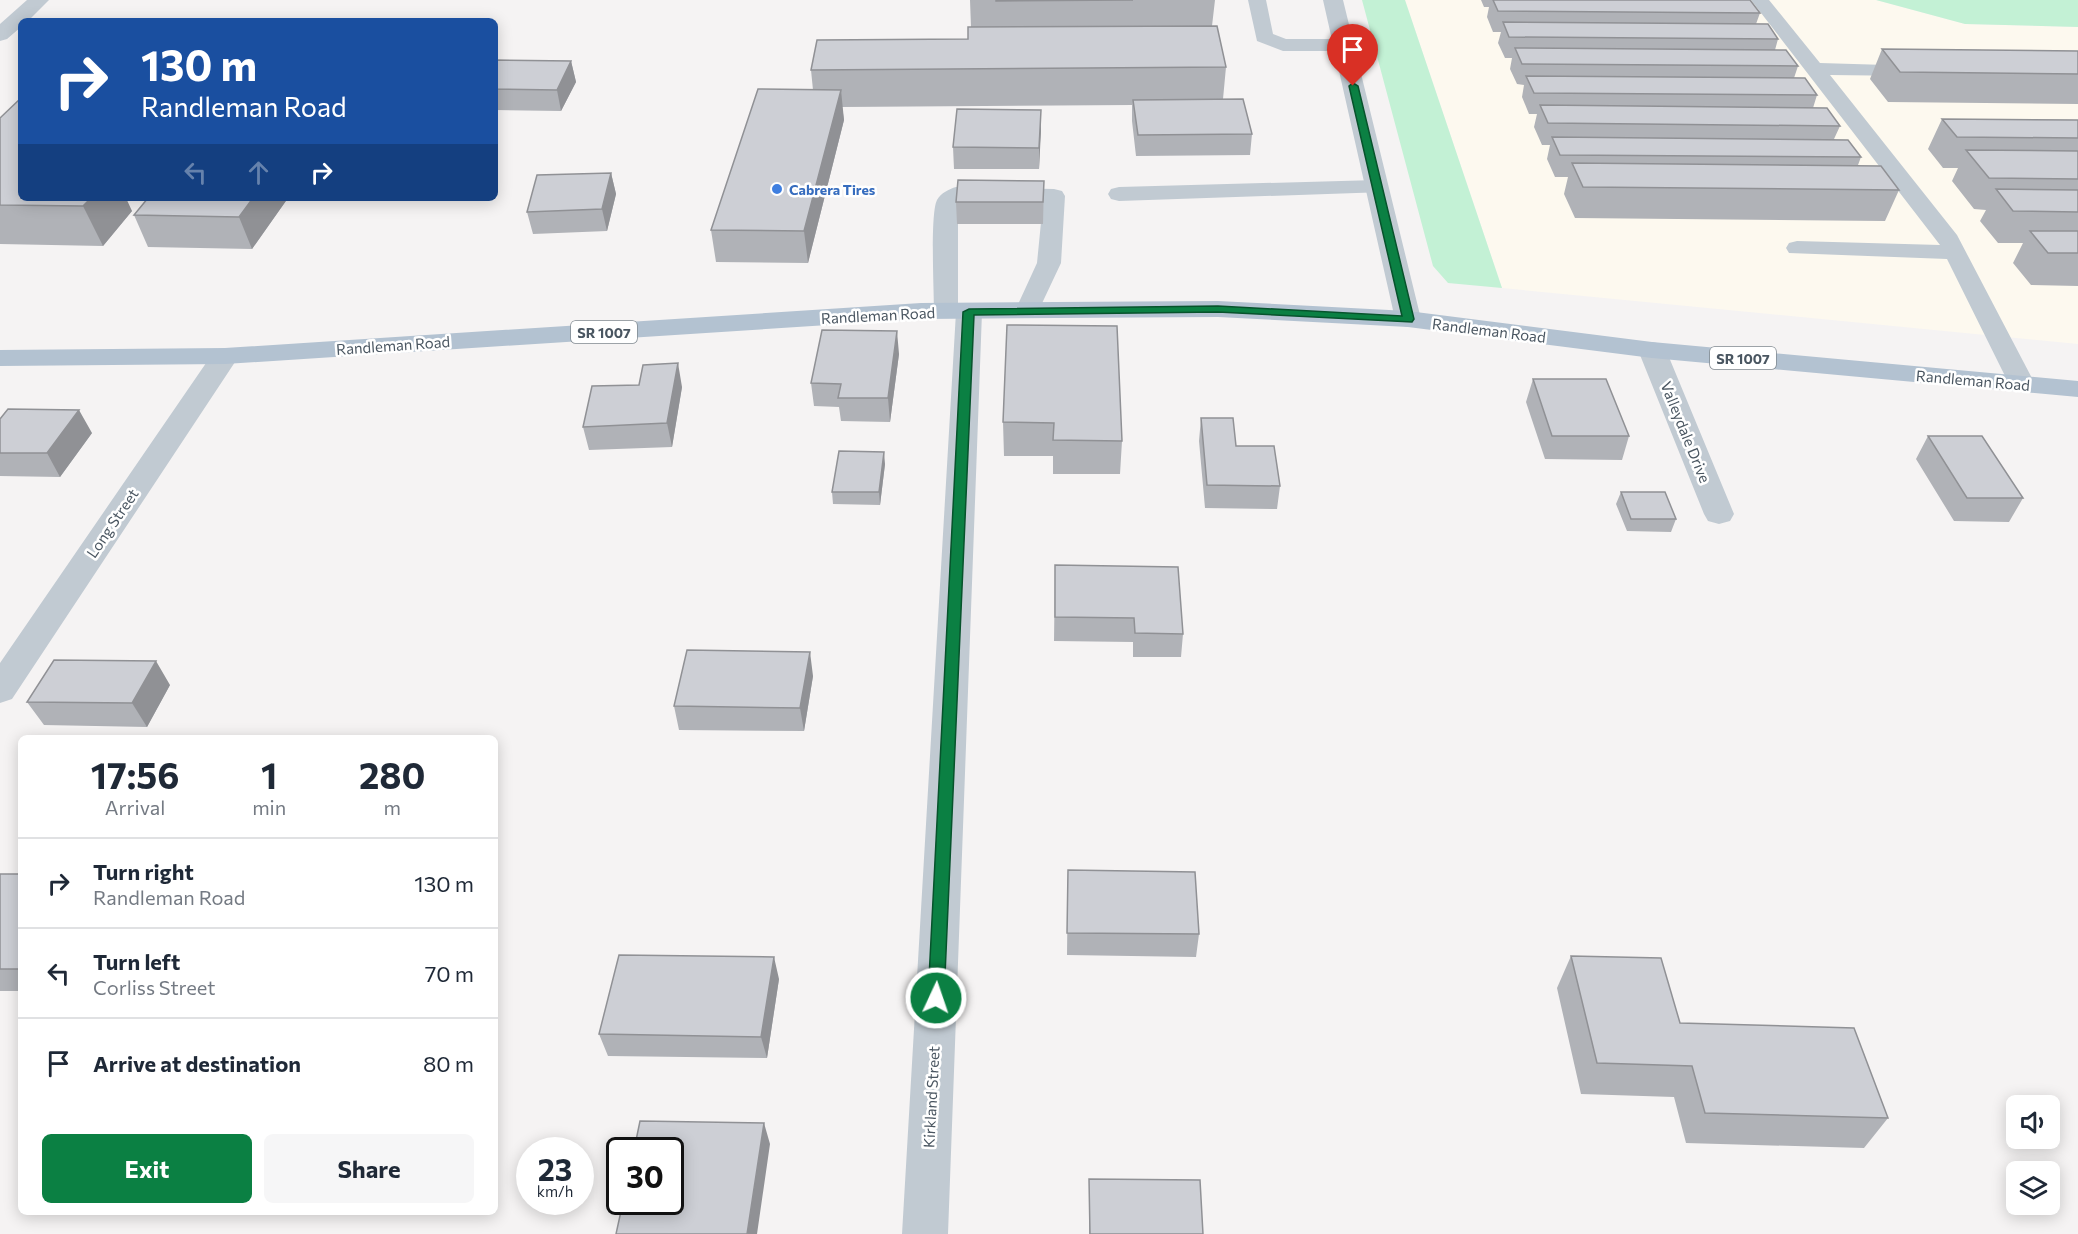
<!DOCTYPE html>
<html lang="en">
<head>
<meta charset="utf-8">
<style>
  body { margin:0; font-family:Commissioner,sans-serif; background:#f6f6f7; color:#1f2937; height:100vh; display:flex; flex-direction:column; font-size:22px; white-space:nowrap }
  * { box-sizing:border-box; margin:0 }
  p { font-size:20px; color:#747a83 }
  .icon { flex:none; width:33px; height:33px; fill:none; stroke:currentColor; stroke-width:2; stroke-linecap:round; stroke-linejoin:round }
  .map { position:relative; flex:1; overflow:hidden }
  .sheet { position:absolute; left:18px; top:735px; width:480px; height:480px; display:flex; flex-direction:column; background:#fff; border-radius:9px; box-shadow:0 3px 15px #0003 }
  .sheet>* { flex:none }
  .guide { position:absolute; left:18px; top:18px; width:480px; height:183px; border-radius:9px; box-shadow:0 3px 15px #0003; background:#1a4fa0; color:#fff; overflow:hidden }
  .buttons { position:absolute; left:2006px; top:1095px; display:grid; gap:12px }
  .buttons a { display:grid; place-items:center; width:54px; height:54px; border-radius:9px; background:#fff; box-shadow:0 3px 15px #0003; font-size:30px }
  .speed { position:absolute; left:516px; top:1137px; display:flex; gap:12px; font-size:30px; font-weight:700; text-align:center }
  .speed>* { display:grid; place-content:center; width:78px; height:78px; border-radius:50%; background:#fff; box-shadow:0 3px 15px #0003; line-height:1 }
  .speed small { font-size:15px; font-weight:400 }
  .speed .limit { border:3px solid #111; border-radius:9px; background:#fff; color:#111 }
  .pin { position:absolute; display:grid; place-items:center; width:51px; height:51px; color:#fff; margin:-62px -26px; border-radius:50% 50% 50% 0; rotate:-45deg; box-shadow:0 0 6px #0007 }
  .pin .icon { rotate:45deg }
  .me { position:absolute; width:66px; margin:-33px; rotate:3deg; stroke-linejoin:round; filter:drop-shadow(0 0 4px #0008) }
  .turn { display:flex; align-items:center; gap:21px; height:126px; padding:0 24px; font-size:27px }
  .turn .icon { width:78px; height:78px; stroke-width:2.5 }
  .turn b { display:block; font-size:42px; line-height:51px }
  .lanes { display:flex; align-items:center; height:57px; padding:0 24px; background:#0003; justify-content:center; gap:30px; direction:ltr }
  .lanes .off { opacity:.35 }
  .eta { display:flex; justify-content:space-evenly; align-items:center; height:102px; text-align:center }
  .eta b { font-size:36px; font-weight:700; line-height:42px }
  .cta { display:flex; gap:12px; margin-top:auto; padding:12px 24px }
  .cta a { flex:1; height:69px; border-radius:9px; background:#0b8043; color:#fff; font-size:24px; font-weight:700; line-height:69px; text-align:center }
  .cta a+a { background:#f6f6f7; color:#1f2937 }
  ul { padding:0; list-style:none }
  li { display:flex; align-items:center; gap:18px; height:90px; padding:0 24px; border-top:2px solid #e0e1e3 }
  li div { flex:1 }
  li b { display:block; font-size:22px }
  li em { font-style:normal }
  .map>svg:first-child { display:block }
</style>
</head>
<body>
<div class="map">
<svg width="2078" height="1234" viewBox="0 0 2078 1234">
  <rect width="100%" height="100%" fill="#f5f3f3"/>
  <!-- commercial -->
  <path fill="#fdf9ef" d="M1405 0H1876L1965 24 2078 27V344L1502 288Z"/>
  <!-- green -->
  <path fill="#c3f1d5" d="M1362 0H1405L1502 288 1448 283 1433 266Z
    M1876 0H2078V27L1965 24Z"/>
  <g fill="none" stroke-linecap="round" stroke-linejoin="round">
    <!-- service -->
    <path fill="#c1cad2" fill-rule="evenodd" d="M1248 0H1266L1273 34 1286 39H1344L1351 41 1353 45 1351 49 1344 51H1283L1257 41Z
      M1751 0H1769L1820 63 1920 66 1923 70 1920 74 1913 76 1830 75 1957 235 2035 384 2031 389 2022 392 2013 389 2009 384 1947 259 1789 253 1786 248 1789 243 1797 241 1940 245Z
      M1377 180 1385 182 1388 187 1385 192 1119 201 1111 199 1108 194 1111 189 1119 187Z
      M956 187 1054 189 1062 191 1065 196 1061 263 1036 316 1027 318 1018 316 1015 311 1037 263 1043 202 961 201 958 203V311L955 316 946 318 937 316 934 311C934 291 930 214 937 200 941 193 949 189 956 187Z"/>
    <!-- minor -->
    <path fill="#c1cad2" fill-rule="evenodd" d="M27 0H49L28 21H21V27L7 39 0 41V24Z
      M1323 0H1343L1421 319 1417 325 1408 327 1399 325 1395 319Z
      M969 304 978 306 982 312 948 1234H902L956 312 960 306Z
      M1652 342 1662 344 1666 350 1734 514 1730 521 1719 524 1708 521 1704 514 1638 350 1642 344Z
      M225 348 235 350 239 356 12 699 0 703V663L215 350Z"/>
    <!-- primary -->
    <path fill="#b3c2d1" fill-rule="evenodd" d="M1218 301 1408 311 1652 342 2078 381V397L1652 358 1408 327 1218 317 921 319 225 364 0 366V350L225 348 921 303Z"/>
  </g>
  <!-- wall -->
  <path fill="#b0b2b7" d="M970 0H1215L1212 26 1226 67 1223 99 1252 134 1250 155 1136 156 1132 121V105L842 107 844 120 808 263 716 262 711 230 813 90 811 70 968 39 971 27Z
    M1481 0H1750L1760 13 1756 24 1778 39 1775 50 1798 66 1794 78 1817 95 1813 108 1840 126 1834 139 1861 157 1858 165 1899 190 1885 221 1575 218 1564 194 1568 177H1555L1547 159 1550 145H1542L1534 127 1537 114H1529L1522 97 1524 85 1517 84 1510 69 1512 58H1505L1498 43 1501 32H1493L1487 17 1489 7H1484Z
    M1882 49 2078 51V104L1888 102 1870 79Z
    M495 60 571 61 576 82 561 111 495 110Z
    M1041 110 1039 169H954L953 147Z
    M0 118 132 211 103 246 0 244Z
    M1942 119 2078 120V286L2031 285 2013 263 2023 243H1998L1980 221 1986 210 1974 209 1952 181 1958 168H1943L1928 149Z
    M611 173 616 194 607 231 533 234 527 212Z
    M1044 181 1043 224H957L956 202Z
    M288 198 252 249 148 247 134 215Z
    M1007 325 1122 441 1120 474H1053V456H1004L1003 422Z
    M899 354 890 422 841 421 839 407 814 406 811 383Z
    M1533 379 1629 436 1622 460 1545 459 1526 402Z
    M682 387 672 447 589 450 583 427Z
    M1201 418 1236 446 1280 486 1277 509 1205 508 1199 441Z
    M0 419 92 433 60 477 0 476Z
    M1928 436 2023 498 2009 522 1954 521 1916 459Z
    M885 464 880 505 833 504 832 492Z
    M1621 492 1676 519 1671 532 1627 531 1616 504Z
    M1055 565 1183 634 1181 657H1133V642L1054 641Z
    M813 676 804 731 679 730 674 706Z
    M170 685 147 727 44 725 27 702Z
    M1068 870 1199 934 1196 957 1067 955Z
    M0 874H21V991H0Z
    M1571 956 1680 1023 1888 1118 1864 1148 1686 1143 1674 1097 1581 1094 1557 988Z
    M779 979 767 1058 608 1056 599 1034Z
    M1089 1179 1203 1234H1089Z"/>
  <!-- shaded-wall -->
  <path fill="#909195" d="M571 61 576 82 561 111 557 90Z
    M841 90 844 120 808 263 804 231Z
    M1041 110V131L1039 169V148Z
    M611 173 616 194 607 231 602 209Z
    M76 198H126L132 211 103 246 83 206Z
    M253 198H288L252 249 239 217Z
    M897 331 899 354 890 422 888 398Z
    M678 363 682 387 672 447 667 423Z
    M79 410 92 433 60 477 47 453Z
    M884 452 885 464 880 505 879 492Z
    M810 652 813 676 804 731 800 708Z
    M156 661 170 685 147 727 132 703Z
    M774 957 779 979 767 1058 761 1037Z
    M764 1123 770 1144 757 1234H747Z"/>
  <!-- building -->
  <path fill="#cdcfd5" stroke="#909195" stroke-width="1.5" d="M996 0H1133L996 1Z
    M1493 0H1750L1760 13 1498 11Z
    M1503 22 1768 24 1778 39 1509 37Z
    M1217 26 1226 67 811 70 817 40 968 39V27Z
    M1515 48 1786 50 1798 66 1522 64Z
    M1882 49 2078 51V74L1900 72Z
    M495 60 571 61 557 90 495 89Z
    M1526 76 1805 78 1817 95 1534 93Z
    M758 89 841 90 804 231 711 230Z
    M21 98V198H91L83 206 0 205V118Z
    M1243 99 1252 134 1138 135 1133 100Z
    M1540 105 1827 108 1840 126 1548 123Z
    M957 109 1041 110 1039 148 953 147Z
    M1942 119 2078 120V138L1957 137Z
    M1552 137 1848 140 1861 157 1560 155Z
    M1966 150 2078 151V179L1989 178Z
    M1572 163 1881 166 1899 190 1583 187Z
    M611 173 602 209 527 212 537 175Z
    M958 180 1044 181 1043 202H956Z
    M1996 189 2078 190V212L2013 211Z
    M148 198H253L239 217 134 215Z
    M2030 231H2078V253H2048Z
    M1007 325 1117 326 1122 441 1053 440 1054 423 1003 422Z
    M822 330 897 331 888 398H838L841 384 811 383Z
    M678 363 667 423 583 427 592 386 639 385 643 365Z
    M1533 379H1606L1629 436H1552Z
    M8 409 79 410 47 453H0V419Z
    M1201 418H1233L1236 446H1274L1280 486 1207 485Z
    M1928 436H1982L2023 498H1967Z
    M839 451 884 452 879 492H832Z
    M1621 492H1665L1676 519H1631Z
    M1055 565 1178 567 1183 634 1135 633 1134 618 1055 617Z
    M687 650 810 652 800 708 674 706Z
    M54 660 156 661 132 703 27 702Z
    M1068 870 1195 872 1199 934 1067 933Z
    M0 874H21V969H0Z
    M619 955 774 957 761 1037 599 1034Z
    M1571 956 1661 958 1680 1023 1854 1028 1888 1118 1705 1113 1692 1066 1597 1063Z
    M640 1121 764 1123 747 1234H616L623 1202H670V1150H634Z
    M1089 1179 1200 1180 1203 1234H1090Z"/>
  <!-- route -->
  <path fill="#0b8043" stroke="#07532c" stroke-width="1.5" d="M1353 83 1358 86 1414 319 1412 322 1218 312 974 315 944 998 942 1003 936 1005 930 1003 928 998 963 312 969 309 1218 306 1402 316 1349 86Z"/>
  <!-- markers -->
  <circle fill="#3f7fe0" stroke="#fff" stroke-width="2" cx="777" cy="189" r="6"/>
  <g text-anchor="middle" dominant-baseline="central" stroke-width="5" stroke-linejoin="round" paint-order="stroke">
    <!-- far-shop labels -->
    <g font-size="14" font-weight="bold" fill="#366cbe" stroke="#fff" text-anchor="start">
      <text x="789" y="189">Cabrera Tires</text>
    </g>
    <!-- shield labels -->
    <g fill="#fff" stroke="#808990" stroke-width="1.5">
      <rect x="571" y="321" width="66" height="22" rx="4.5"/>
      <rect x="1710" y="347" width="66" height="22" rx="4.5"/>
    </g>
    <g font-size="14" font-weight="bold" fill="#4a5661">
      <text x="604" y="332">SR 1007</text>
      <text x="1743" y="358">SR 1007</text>
    </g>
    <!-- street labels -->
    <g font-size="15" fill="#4a5661" stroke="#fff">
      <text transform="translate(878 315) rotate(-3)">Randleman Road</text>
      <text transform="translate(1489 330) rotate(7)">Randleman Road</text>
      <text transform="translate(393 345) rotate(-4)">Randleman Road</text>
      <text transform="translate(1973 380) rotate(5)">Randleman Road</text>
      <text transform="translate(1686 432) rotate(68)">Valleydale Drive</text>
      <text transform="translate(112 523) rotate(-56)">Long Street</text>
      <text transform="translate(931 1097) rotate(-87)">Kirkland Street</text>
    </g>
  </g>
</svg>
<div class="buttons">
<a><svg class="icon" aria-label="sound" viewBox="0 0 24 24"><path d="M4 9h4l5-4v14l-5-4H4zM17 9q2 3 0 6"/></svg></a>
<a><svg class="icon" aria-label="layers" viewBox="0 0 24 24"><path d="M12 4l9 5-9 5-9-5zM3 14l9 5 9-5"/></svg></a>
</div>
<div class="speed"><div>23<small>km/h</small></div><div class="limit">30</div></div>
<div class="pin" style="left:1353px;top:86px;background:#d93025"><svg class="icon" aria-label="arrive" viewBox="0 0 24 24"><path d="M6 21V4h12l-3 4 3 4H6"/></svg></div>
<svg class="me" style="left:936px;top:998px" viewBox="-20 -20 40 40"><circle r="17" fill="#0b8043" stroke="#fff" stroke-width="3"/><path d="M0-11L8 9 0 5-8 9z" fill="#fff"/></svg>
<div class="guide">
<div class="turn"><svg class="icon" aria-label="right" viewBox="0 0 24 24"><path d="M7 20v-9h11M14 6l5 5-5 5"/></svg><div><b>130 m</b>Randleman Road</div></div>
<div class="lanes"><svg class="icon off" aria-label="left" viewBox="0 0 24 24"><path d="M17 20v-9H6M10 6l-5 5 5 5"/></svg><svg class="icon off" aria-label="ahead" viewBox="0 0 24 24"><path d="M12 20V5M6 11l6-6 6 6"/></svg><svg class="icon" aria-label="right" viewBox="0 0 24 24"><path d="M7 20v-9h11M14 6l5 5-5 5"/></svg></div>
</div>
<section class="sheet">
<div class="eta">
<div><b>17:56</b><p>Arrival</p></div>
<div><b>1</b><p>min</p></div>
<div><b>280</b><p>m</p></div>
</div>
<ul>
<li><svg class="icon" aria-label="right" viewBox="0 0 24 24"><path d="M7 20v-9h11M14 6l5 5-5 5"/></svg><div><b>Turn right</b><p>Randleman Road</p></div><em>130 m</em></li>
<li><svg class="icon" aria-label="left" viewBox="0 0 24 24"><path d="M17 20v-9H6M10 6l-5 5 5 5"/></svg><div><b>Turn left</b><p>Corliss Street</p></div><em>70 m</em></li>
<li><svg class="icon" aria-label="arrive" viewBox="0 0 24 24"><path d="M6 21V4h12l-3 4 3 4H6"/></svg><div><b>Arrive at destination</b></div><em>80 m</em></li>
</ul>
<div class="cta"><a>Exit</a><a>Share</a></div>
</section>
</div>
</body>
</html>
